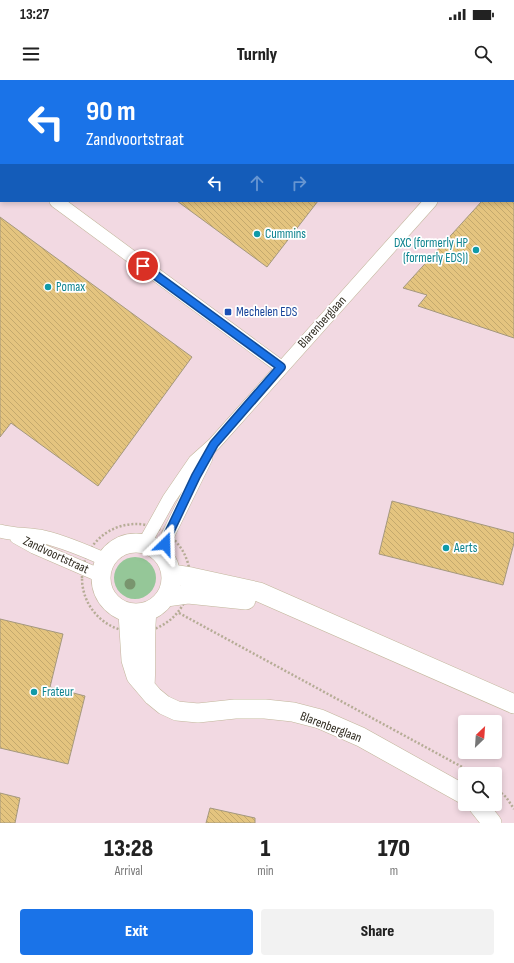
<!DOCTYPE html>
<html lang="en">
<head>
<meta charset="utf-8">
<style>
  body { margin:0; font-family:"Sofia Sans Condensed",sans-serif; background:#f2f2f2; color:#222; height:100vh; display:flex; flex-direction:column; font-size:15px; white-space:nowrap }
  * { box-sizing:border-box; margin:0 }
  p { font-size:13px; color:#767676 }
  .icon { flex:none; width:22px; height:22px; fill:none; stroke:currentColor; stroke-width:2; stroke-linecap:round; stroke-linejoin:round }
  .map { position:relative; height:743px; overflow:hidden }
  .sheet { display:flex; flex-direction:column; background:#fff; flex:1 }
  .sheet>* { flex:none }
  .guide { position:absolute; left:0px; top:0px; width:514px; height:122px; box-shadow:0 2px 6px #0003; background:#1a73e8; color:#fff; overflow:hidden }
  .needle { width:26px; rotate:25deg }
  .controls { position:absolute; left:458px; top:635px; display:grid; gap:8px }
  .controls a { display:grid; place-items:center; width:44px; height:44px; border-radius:4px; background:#fff; box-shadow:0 2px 6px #0003; font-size:20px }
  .pin { position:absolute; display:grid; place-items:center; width:34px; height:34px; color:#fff; margin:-17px; border:2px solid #fff; border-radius:50%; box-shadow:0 1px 4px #0007 }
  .me { position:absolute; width:44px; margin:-22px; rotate:22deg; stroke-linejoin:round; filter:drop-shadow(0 0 3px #0008) }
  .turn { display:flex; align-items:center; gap:14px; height:84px; padding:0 20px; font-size:18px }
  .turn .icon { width:52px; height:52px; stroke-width:2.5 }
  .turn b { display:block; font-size:28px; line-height:34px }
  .lanes { display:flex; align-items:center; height:38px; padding:0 20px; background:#0003; justify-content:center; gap:20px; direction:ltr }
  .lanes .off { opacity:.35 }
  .eta { display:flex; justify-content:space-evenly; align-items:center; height:68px; text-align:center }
  .eta b { font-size:24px; font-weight:800; line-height:28px }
  .button { display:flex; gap:8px; margin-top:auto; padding:8px 20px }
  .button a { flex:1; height:46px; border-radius:4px; background:#1a73e8; color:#fff; font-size:16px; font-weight:800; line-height:46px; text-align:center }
  .button a+a { background:#f2f2f2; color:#222 }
  .status { display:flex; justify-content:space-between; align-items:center; height:28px; padding:0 20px; background:#fff; direction:ltr }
  .status svg { height:11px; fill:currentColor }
  header { display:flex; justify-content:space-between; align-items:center; height:52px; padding:0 20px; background:#fff; font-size:18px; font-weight:800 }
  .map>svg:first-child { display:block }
</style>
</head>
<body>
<div class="status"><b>13:27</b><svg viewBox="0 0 49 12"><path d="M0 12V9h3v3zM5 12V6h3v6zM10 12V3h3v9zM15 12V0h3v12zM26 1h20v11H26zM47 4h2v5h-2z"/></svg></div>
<header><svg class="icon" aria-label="menu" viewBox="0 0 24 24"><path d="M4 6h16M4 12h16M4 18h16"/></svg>Turnly<svg class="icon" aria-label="search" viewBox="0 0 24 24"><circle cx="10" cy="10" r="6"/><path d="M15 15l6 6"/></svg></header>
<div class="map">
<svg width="514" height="743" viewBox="0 0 514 743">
  <defs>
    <pattern id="building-back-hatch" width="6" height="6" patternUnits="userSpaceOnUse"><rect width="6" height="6" fill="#e4c47f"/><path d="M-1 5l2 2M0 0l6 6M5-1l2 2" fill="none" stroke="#c4a96d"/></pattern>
  </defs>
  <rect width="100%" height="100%" fill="#f6e9ce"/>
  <!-- industrial -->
  <path fill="#f2d9e2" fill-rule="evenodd" d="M0 0H514V743H0ZM1 1H513V121H1ZM465 642H495V672H465ZM465 694H495V724H465Z"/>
  <!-- green -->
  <path fill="#95c798" d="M114 498a21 21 0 1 1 42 0a21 21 0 1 1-42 0Z"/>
  <!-- building -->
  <path fill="url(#building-back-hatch)" stroke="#a4987e" d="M177 121H318L267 187Z
    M482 121H514V258L418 226 427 215 403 208Z
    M0 137 192 277 98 406 11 343 0 357Z
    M392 421 514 453V463L503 505 379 474Z
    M0 539 63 554 50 607 85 616 68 684 0 668Z
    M0 713 20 718 15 743H0Z
    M210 728 255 738V743H206Z"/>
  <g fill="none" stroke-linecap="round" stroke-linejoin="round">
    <defs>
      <path id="street" d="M513 22 514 21
        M0 80 1 81
        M56 121 281 287
        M0 451C14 455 30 454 44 457 65 462 86 471 106 480
        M16 457 34 467 101 496
        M144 464 169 419 195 381 214 364 431 121
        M162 474 168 455 206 378"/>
      <path id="secondary" d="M101 498a35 35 0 1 1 70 0a35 35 0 1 1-70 0Z
        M171 496 178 495 191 497 259 512 514 624
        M166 517 188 514 246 520
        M128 533 131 580 136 596 153 616 164 625 177 631 198 633 235 629H265L293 632 320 639 361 657 465 715
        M145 605C147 581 144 556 147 532
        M477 724 492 743"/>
    </defs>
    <!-- street casing -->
    <use href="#street" stroke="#c2b69b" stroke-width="14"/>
    <!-- secondary casing -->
    <use href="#secondary" stroke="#c2b69b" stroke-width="20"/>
    <!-- path -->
    <path stroke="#b6ac96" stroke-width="2.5" stroke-dasharray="2 2" stroke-linecap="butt" d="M82 498a54 54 0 1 1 108 0a54 54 0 1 1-108 0Z
      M179 533 475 694
      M495 708 506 717 514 729"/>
    <!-- street -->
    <use href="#street" stroke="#fff" stroke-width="13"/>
    <!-- secondary -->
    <use href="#secondary" stroke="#fff" stroke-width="19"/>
  </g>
  <!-- trees -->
  <circle fill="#79956e" cx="130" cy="504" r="5.5"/>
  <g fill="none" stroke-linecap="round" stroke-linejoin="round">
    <defs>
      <path id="route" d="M143 186 281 287 214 364 196 396 168 455 165 464"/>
    </defs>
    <!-- route casing -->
    <use href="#route" stroke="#114b97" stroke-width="10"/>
    <!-- route -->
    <use href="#route" stroke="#1a73e8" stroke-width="7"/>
  </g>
  <!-- markers -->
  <g fill="#0f9aa8" stroke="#fff" stroke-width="1.5">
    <circle cx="257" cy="154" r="4"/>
    <circle cx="476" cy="170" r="4"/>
    <circle cx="48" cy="207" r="4"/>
    <circle cx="446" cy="468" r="4"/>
    <circle cx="34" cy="612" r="4"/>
  </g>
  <rect fill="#1a4fb4" stroke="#fff" stroke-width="1.5" x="224" y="228" width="8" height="8" rx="2"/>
  <g text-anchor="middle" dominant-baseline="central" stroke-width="3.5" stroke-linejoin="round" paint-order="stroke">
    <!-- culture labels -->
    <g font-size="13" fill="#0d838f" stroke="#fff" text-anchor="start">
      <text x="265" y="154">Cummins</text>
      <text x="468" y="163" text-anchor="end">DXC (formerly HP<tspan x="468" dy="15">(formerly EDS))</tspan></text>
      <text x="56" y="207">Pomax</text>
      <text x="454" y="468">Aerts</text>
      <text x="42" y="612">Frateur</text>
    </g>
    <!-- transit labels -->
    <g font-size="13" fill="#164399" stroke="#fff" text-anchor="start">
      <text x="236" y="232">Mechelen EDS</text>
    </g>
    <!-- street labels -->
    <g font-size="13" fill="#312c21" stroke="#fff">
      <text transform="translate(322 242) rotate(-48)">Blarenberglaan</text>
      <text transform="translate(56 475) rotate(25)">Zandvoortstraat</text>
      <text transform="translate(331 647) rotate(21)">Blarenberglaan</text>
    </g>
  </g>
</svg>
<div class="controls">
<a><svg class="needle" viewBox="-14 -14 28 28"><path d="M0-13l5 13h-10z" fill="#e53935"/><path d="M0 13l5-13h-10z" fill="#767676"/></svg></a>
<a><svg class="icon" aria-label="search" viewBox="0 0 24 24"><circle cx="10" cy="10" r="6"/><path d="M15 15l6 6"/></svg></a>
</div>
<div class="pin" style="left:143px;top:186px;background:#d93025"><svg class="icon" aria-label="arrive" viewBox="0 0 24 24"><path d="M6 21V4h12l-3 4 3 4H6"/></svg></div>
<svg class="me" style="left:165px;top:464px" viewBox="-20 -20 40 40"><path d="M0-17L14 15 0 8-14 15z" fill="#1a73e8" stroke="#fff" stroke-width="4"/></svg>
<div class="guide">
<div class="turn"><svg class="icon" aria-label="left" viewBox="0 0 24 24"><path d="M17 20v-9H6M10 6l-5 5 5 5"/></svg><div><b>90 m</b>Zandvoortstraat</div></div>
<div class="lanes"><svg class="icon" aria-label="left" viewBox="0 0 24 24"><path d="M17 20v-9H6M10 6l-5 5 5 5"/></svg><svg class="icon off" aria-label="ahead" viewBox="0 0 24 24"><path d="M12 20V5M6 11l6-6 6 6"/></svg><svg class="icon off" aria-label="right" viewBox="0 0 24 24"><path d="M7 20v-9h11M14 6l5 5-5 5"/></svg></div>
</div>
</div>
<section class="sheet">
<div class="eta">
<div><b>13:28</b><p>Arrival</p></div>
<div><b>1</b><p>min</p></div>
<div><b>170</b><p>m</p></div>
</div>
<div class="button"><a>Exit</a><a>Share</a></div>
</section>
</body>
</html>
